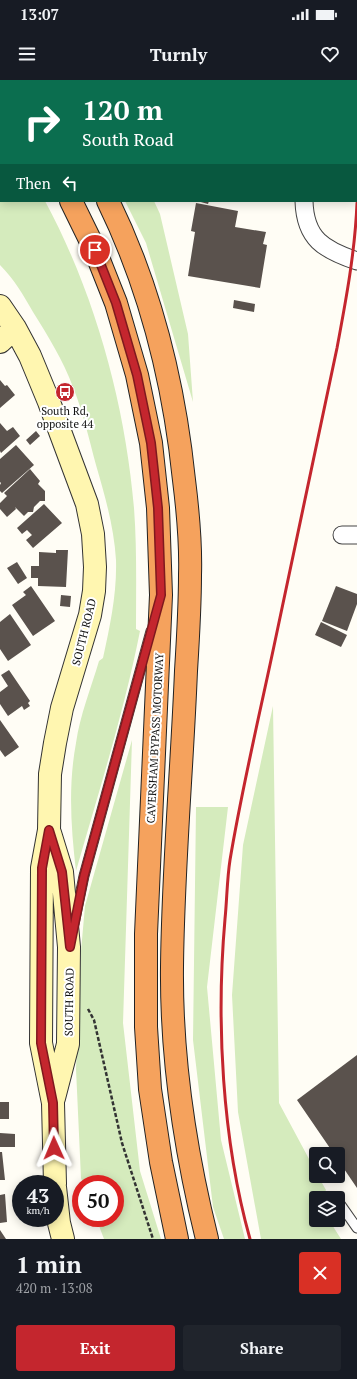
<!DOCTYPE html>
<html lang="en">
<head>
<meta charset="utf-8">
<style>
  body { margin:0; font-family:"PT Serif",serif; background:#20242c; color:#f1f3f6; height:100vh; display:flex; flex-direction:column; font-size:15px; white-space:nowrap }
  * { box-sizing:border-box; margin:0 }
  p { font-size:13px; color:#9ea1a6 }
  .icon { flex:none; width:22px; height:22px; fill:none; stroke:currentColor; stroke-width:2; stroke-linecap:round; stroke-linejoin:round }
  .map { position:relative; height:1159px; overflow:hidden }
  .panel { display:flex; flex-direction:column; background:#171b24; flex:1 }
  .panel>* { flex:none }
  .top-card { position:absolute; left:0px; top:0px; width:357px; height:122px; box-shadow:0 2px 10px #0003; background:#0b6e4f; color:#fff; overflow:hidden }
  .fabs { position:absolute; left:309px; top:1067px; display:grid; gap:8px }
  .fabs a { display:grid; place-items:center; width:36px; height:36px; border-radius:4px; background:#171b24; box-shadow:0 2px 10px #0003; font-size:20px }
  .speed { position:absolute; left:12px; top:1095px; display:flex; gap:8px; font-size:20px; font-weight:700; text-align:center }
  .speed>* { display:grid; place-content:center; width:52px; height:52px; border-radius:50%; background:#171b24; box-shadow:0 2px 10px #0003; line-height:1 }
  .speed small { font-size:10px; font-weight:400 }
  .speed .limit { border:6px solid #d22; background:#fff; color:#111 }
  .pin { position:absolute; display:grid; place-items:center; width:34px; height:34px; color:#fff; margin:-17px; border:2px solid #fff; border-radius:50%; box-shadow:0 1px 4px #0007 }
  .me { position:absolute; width:44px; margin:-22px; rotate:359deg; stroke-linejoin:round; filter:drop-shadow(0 0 3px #0008) }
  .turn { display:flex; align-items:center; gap:14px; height:84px; padding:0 16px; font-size:18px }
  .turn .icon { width:52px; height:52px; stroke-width:2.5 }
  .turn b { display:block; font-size:28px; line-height:34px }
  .then { display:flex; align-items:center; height:38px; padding:0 16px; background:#0003; gap:8px; font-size:15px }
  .round { display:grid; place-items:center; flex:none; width:42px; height:42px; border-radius:4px; background:#20242c }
  .overview { display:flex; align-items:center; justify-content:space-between; height:68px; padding:0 16px }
  h1 { font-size:24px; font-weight:600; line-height:30px }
  .cta { display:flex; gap:8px; margin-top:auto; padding:8px 16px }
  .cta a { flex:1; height:46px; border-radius:4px; background:#c4262e; color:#fff; font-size:16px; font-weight:600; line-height:46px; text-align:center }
  .cta a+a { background:#20242c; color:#f1f3f6 }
  .status { display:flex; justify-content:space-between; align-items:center; height:28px; padding:0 20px; background:#171b24; direction:ltr }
  .status svg { height:11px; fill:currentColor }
  header { display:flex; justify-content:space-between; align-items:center; height:52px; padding:0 16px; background:#171b24; font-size:18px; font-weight:600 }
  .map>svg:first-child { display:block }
</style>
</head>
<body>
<div class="status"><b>13:07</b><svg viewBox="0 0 49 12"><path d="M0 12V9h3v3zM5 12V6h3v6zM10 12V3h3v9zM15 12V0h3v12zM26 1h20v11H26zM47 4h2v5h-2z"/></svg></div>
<header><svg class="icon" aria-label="menu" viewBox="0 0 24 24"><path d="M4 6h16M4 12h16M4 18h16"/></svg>Turnly<svg class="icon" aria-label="heart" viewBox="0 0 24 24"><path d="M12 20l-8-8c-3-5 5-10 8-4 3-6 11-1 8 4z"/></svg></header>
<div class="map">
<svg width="357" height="1159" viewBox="0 0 357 1159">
  <rect width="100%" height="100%" fill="#fffdf5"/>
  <!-- green -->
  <path fill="#d5ebbd" d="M0 46 1 121H45C95 214 125 323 134 428 137 468 136 509 136 549L140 551C124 632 99 711 76 791 71 748 68 706 76 663 80 635 91 608 99 581L103 578C110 546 117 513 116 480 114 447 105 416 96 385 89 359 83 332 73 307 63 280 48 256 33 232 24 216 14 199 0 185Z
    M125 121H154L160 134 188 254 193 322 146 163Z
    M273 626 279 1023 316 1092V1096H318L326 1110 322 1118H316V1140H329L341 1159H261L238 1032 232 915 243 765Z
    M132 660 123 943 140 1091 161 1159H104L96 1138H115V1104H83L81 1098 76 989 81 871 85 826Z
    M196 727H228L207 907 221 1060 245 1159H224L213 1127 193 960Z"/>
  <!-- building -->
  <path fill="#5a524d" d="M197 121H209L208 124Z
    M196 123 238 131 235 147 266 152 263 164 267 165 260 208 188 196 195 152 191 151Z
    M234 220 255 224 254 232 233 228Z
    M0 300 5 306 7 305 15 315 0 328Z
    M0 343 7 351 13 347 20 356 1 373 0 371Z
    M36 351 40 356 30 365 26 360Z
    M16 365 34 385 2 413 0 411V405L1 403 0 402V379Z
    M30 389 40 401 38 404 45 411V421H40L34 427 33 432H28L24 436 15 427 16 429 7 437 0 429V423L7 416 4 413Z
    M44 424 62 443 33 468 26 460 32 455 27 450 22 454 17 448Z
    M56 470H68L66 507 38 506V498H31V486H39V472L56 473Z
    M17 482 27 498 18 504 7 488Z
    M31 506 55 541 33 556 12 525 26 515 23 512Z
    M336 506 357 514V524L347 551 322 541Z
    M61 515 71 516 70 527 60 526Z
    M10 534 31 565 8 581 0 569V542Z
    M321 542 347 555 341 567 315 555Z
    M9 590 30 621 28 623 30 626 24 630 22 626 8 636 0 624V612L8 606 1 595Z
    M0 640 19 667 5 677 0 670Z
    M357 975V1108L338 1080V1074H334L297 1020Z
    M0 1022H9V1039H0Z
    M0 1053 15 1054V1067H0Z
    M0 1072H2L5 1100H0Z
    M5 1114 7 1142 0 1143V1115Z
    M0 1150 6 1159H0Z"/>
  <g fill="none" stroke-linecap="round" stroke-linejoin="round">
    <defs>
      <path id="lane" d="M74 844 84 796 151 551
        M338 1121 357 1148"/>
      <path id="street" d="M302 0V1
        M304 121C305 159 324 170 357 181
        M342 455H357"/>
      <path id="secondary" d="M0 226 15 248 30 276 49 322 87 424 93 454 95 487 94 511 90 535 62 628 55 663 50 694 49 750 42 788 41 963 53 1023 55 1104
        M0 262 15 248
        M50 753 62 792 69 867 68 964 54 1018
        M55 1107 59 1143 63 1159"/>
      <path id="highway" d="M37 0 38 1
        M0 10 1 11
        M71 121 95 170 116 223 137 295 151 363 158 428 161 515 146 854V947L150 1009 161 1082 177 1159
        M108 121C151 209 174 303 184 400 188 432 191 464 190 495 190 527 188 559 186 591 182 689 173 788 172 887 171 978 185 1070 207 1159"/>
    </defs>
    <!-- lane casing -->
    <use href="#lane" stroke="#444" stroke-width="11"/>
    <!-- street casing -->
    <use href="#street" stroke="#444" stroke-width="19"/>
    <!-- secondary casing -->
    <use href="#secondary" stroke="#333" stroke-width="24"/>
    <!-- highway casing -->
    <use href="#highway" stroke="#222" stroke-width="24"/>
    <!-- path -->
    <path stroke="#333" stroke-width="2.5" stroke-dasharray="4 2" stroke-linecap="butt" d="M88 929 94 940 122 1063 153 1159"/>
    <!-- lane -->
    <use href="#lane" stroke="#fff" stroke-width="9"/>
    <!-- street -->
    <use href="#street" stroke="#fff" stroke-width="17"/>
    <!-- secondary -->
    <use href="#secondary" stroke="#fff6b0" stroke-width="22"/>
    <!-- highway -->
    <use href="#highway" stroke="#f5a25d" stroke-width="22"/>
    <!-- rail -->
    <path stroke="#c4262e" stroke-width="3" d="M354 0V1
      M356 22 357 32
      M250 1159C222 1059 216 941 225 839 227 819 227 799 230 780 242 708 259 637 274 566 295 466 316 367 337 268 346 220 355 172 357 123"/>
  </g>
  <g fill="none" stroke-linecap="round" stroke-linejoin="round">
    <defs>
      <path id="route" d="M54 1068 53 1023 41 963 42 788 49 750 62 792 70 867 84 796 161 515 158 428 151 363 137 295 116 223 95 170"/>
    </defs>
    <!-- route casing -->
    <use href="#route" stroke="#7f191e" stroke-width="10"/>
    <!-- route -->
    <use href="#route" stroke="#c4262e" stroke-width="7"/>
  </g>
  <!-- icons -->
  <defs>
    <symbol id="bus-disc" viewBox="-11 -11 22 22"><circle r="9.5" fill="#c4262e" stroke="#fff"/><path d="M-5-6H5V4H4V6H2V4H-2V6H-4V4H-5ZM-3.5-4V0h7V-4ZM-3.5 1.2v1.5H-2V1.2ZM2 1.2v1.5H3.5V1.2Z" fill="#fff"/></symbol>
  </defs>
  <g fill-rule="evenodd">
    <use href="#bus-disc" x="54" y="301" width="22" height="22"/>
  </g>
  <g text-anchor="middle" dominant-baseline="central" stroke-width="4" stroke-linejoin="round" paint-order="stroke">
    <!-- poi labels -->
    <g font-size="11" fill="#111" stroke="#fff">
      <text x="65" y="331">South Rd,<tspan x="65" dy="13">opposite 44</tspan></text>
    </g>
    <!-- street labels -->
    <g font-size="11" fill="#111" stroke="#fff">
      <text transform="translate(84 552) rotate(-76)">SOUTH ROAD</text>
      <text transform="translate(155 658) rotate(-87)">CAVERSHAM BYPASS MOTORWAY</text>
      <text transform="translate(69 922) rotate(-89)">SOUTH ROAD</text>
    </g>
  </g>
</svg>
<div class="fabs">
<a><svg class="icon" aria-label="search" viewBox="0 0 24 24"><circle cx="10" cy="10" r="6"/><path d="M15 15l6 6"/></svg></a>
<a><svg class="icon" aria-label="layers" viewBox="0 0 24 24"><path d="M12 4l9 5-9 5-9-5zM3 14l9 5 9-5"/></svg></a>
</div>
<div class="speed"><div>43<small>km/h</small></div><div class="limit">50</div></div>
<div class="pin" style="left:95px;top:170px;background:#d93025"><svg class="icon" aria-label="arrive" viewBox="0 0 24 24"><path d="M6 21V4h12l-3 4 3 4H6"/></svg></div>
<svg class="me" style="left:54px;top:1068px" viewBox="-20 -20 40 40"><path d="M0-17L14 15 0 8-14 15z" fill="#c4262e" stroke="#fff" stroke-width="4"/></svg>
<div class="top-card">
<div class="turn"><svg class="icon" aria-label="right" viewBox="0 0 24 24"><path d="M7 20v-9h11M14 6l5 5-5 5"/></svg><div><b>120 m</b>South Road</div></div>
<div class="then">Then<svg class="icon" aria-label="left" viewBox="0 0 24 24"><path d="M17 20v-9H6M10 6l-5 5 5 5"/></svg></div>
</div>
</div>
<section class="panel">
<div class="overview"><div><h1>1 min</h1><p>420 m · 13:08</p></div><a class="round" style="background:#d93025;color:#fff"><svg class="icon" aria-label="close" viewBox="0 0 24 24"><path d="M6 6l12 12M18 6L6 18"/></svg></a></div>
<div class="cta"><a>Exit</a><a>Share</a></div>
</section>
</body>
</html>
